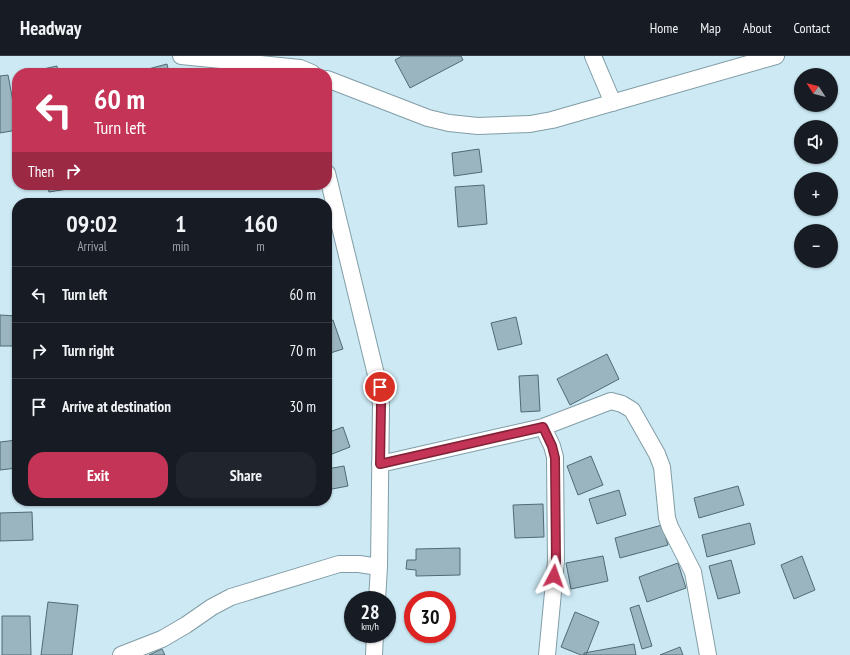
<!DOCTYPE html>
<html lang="en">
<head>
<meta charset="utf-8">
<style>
  body { margin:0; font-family:"PT Sans Narrow",sans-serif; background:#20242c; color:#f1f3f6; height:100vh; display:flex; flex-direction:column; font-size:15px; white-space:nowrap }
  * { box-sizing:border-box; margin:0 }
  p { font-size:13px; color:#9ea1a6 }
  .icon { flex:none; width:22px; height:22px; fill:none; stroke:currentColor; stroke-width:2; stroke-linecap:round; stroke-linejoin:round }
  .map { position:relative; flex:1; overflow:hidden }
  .sheet { position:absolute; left:12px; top:142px; width:320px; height:308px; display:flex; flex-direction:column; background:#171b24; border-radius:16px; box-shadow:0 1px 3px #0004 }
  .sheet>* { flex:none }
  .top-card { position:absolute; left:12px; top:12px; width:320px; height:122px; border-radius:16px; box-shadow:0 1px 3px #0004; background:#c43456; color:#fff; overflow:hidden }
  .needle { width:26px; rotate:306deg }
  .fabs { position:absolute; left:794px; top:12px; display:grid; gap:8px }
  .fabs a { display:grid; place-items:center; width:44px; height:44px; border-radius:50%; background:#171b24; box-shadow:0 1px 3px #0004; font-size:20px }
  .speed { position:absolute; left:344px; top:535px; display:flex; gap:8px; font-size:20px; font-weight:700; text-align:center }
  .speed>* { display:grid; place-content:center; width:52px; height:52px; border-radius:50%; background:#171b24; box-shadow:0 1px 3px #0004; line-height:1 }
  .speed small { font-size:10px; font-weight:400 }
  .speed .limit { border:6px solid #d22; background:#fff; color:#111 }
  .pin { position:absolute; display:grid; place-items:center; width:34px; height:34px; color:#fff; margin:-17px; border:2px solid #fff; border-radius:50%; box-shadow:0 1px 4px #0007 }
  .me { position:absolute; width:44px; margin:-22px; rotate:4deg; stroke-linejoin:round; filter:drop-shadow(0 0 3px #0008) }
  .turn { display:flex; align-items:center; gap:14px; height:84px; padding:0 16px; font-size:18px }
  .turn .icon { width:52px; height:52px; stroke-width:2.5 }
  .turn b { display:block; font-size:28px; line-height:34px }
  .then { display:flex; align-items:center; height:38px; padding:0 16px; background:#0003; gap:8px; font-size:15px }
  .eta { display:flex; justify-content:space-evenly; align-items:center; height:68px; text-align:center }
  .eta b { font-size:24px; font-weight:700; line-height:28px }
  .cta { display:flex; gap:8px; margin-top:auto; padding:8px 16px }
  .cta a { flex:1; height:46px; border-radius:16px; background:#c43456; color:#fff; font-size:16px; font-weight:700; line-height:46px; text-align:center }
  .cta a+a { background:#20242c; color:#f1f3f6 }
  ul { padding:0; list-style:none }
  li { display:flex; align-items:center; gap:12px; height:56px; padding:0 16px; border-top:1px solid #363941 }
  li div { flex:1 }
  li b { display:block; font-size:15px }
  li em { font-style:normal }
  header { display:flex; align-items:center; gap:24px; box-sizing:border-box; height:56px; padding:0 20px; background:#171b24; border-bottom:1px solid #363941 }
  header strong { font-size:19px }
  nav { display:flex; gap:22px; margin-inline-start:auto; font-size:14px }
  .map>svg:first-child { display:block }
</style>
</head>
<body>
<header>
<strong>Headway</strong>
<nav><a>Home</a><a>Map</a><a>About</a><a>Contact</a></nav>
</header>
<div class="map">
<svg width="850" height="599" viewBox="0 0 850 599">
  <rect width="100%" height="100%" fill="#cce9f4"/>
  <!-- building -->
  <path fill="#9ab5c0" stroke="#516b74" d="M402 0H461L463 4 410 32 395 4Z
    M167 8 169 17H133Z
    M57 10 58 17H29V16Z
    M8 19 17 67V74L0 77V20Z
    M479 93 482 116 454 120 452 97Z
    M47 129H74V132L49 136Z
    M484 129 487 168 458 171 455 131Z
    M0 259 17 260V290H0Z
    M516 261 522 288 498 294 491 267Z
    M333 264 343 293 327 298V266Z
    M607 298 619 323 570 349 557 323Z
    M538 319 540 355 521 356 519 320Z
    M343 371 350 391 327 400V377Z
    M17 384V412L0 414V386Z
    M591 400 603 429 578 439 567 410Z
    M344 410 348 430 327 434V413Z
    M738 430 744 449 699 462 694 442Z
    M619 434 626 459 597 468 589 443Z
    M543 448 544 481 515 482 513 449Z
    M32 456 33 484 0 485V457Z
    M750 467 755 488 707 501 702 479Z
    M662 469 668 489 620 502 615 482Z
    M460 492V519L416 520V514L406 513 407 504H416V493Z
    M603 500 608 525 571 533 566 507Z
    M802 500 815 534 794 543 781 509Z
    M731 504 740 537 718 543 709 510Z
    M678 507 686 532 647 546 639 521Z
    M48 546 78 549 72 599H41Z
    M639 549 652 590 642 593 630 552Z
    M447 555 451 556 450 575H447Z
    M575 556 599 566 586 599H581L561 591Z
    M2 560H30L31 599H2Z
    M634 588 636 599H584V597Z
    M680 591 683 599H660Z
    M162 593 165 599H149Z"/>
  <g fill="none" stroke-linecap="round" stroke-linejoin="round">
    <defs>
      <path id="street" d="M181 0 300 12 312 17
        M593 0 613 47
        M327 23 428 62 449 67 478 70 530 68 552 64 776 0
        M327 117 379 331 381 349 379 511 377 544
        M543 371 552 390 555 401 556 505 547 599
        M380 408 543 371 611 345 622 348 632 354 657 398 662 411 667 462 670 471 693 516 708 599
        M121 599 162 583 186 569 212 551 231 541 339 508H359L379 511
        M374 599 375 578"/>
    </defs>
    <!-- street casing -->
    <use href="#street" stroke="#829da6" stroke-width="18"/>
    <!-- street -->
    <use href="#street" stroke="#fff" stroke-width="16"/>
  </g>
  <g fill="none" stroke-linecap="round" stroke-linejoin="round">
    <defs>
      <path id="route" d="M380 331 381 349 380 408 543 371 552 390 555 402 556 505 554 520"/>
    </defs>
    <!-- route casing -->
    <use href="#route" stroke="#7f2238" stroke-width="10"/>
    <!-- route -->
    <use href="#route" stroke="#c43456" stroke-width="7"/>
  </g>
</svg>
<div class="fabs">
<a><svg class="needle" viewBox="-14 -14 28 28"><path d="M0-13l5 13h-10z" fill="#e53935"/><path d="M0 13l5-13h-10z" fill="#9ea1a6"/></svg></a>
<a><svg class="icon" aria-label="sound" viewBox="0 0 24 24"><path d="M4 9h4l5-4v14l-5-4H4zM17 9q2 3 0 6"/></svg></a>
<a>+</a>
<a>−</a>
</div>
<div class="speed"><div>28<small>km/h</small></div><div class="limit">30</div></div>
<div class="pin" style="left:380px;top:331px;background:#d93025"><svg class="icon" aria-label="arrive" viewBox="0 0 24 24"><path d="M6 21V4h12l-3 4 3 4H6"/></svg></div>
<svg class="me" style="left:554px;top:520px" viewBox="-20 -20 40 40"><path d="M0-17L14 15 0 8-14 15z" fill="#c43456" stroke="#fff" stroke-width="4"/></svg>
<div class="top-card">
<div class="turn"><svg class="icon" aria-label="left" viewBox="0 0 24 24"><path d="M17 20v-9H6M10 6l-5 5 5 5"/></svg><div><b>60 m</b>Turn left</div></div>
<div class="then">Then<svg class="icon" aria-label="right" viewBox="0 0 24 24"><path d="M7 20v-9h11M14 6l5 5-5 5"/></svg></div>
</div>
<section class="sheet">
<div class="eta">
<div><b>09:02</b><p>Arrival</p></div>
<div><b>1</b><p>min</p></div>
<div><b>160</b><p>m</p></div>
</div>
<ul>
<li><svg class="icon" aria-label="left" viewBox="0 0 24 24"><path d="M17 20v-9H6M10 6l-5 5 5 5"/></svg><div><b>Turn left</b></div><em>60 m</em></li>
<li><svg class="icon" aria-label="right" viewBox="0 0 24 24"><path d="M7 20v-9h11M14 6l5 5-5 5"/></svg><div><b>Turn right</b></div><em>70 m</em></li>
<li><svg class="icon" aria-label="arrive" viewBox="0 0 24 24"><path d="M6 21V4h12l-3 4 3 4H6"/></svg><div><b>Arrive at destination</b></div><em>30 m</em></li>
</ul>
<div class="cta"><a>Exit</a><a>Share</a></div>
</section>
</div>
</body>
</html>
